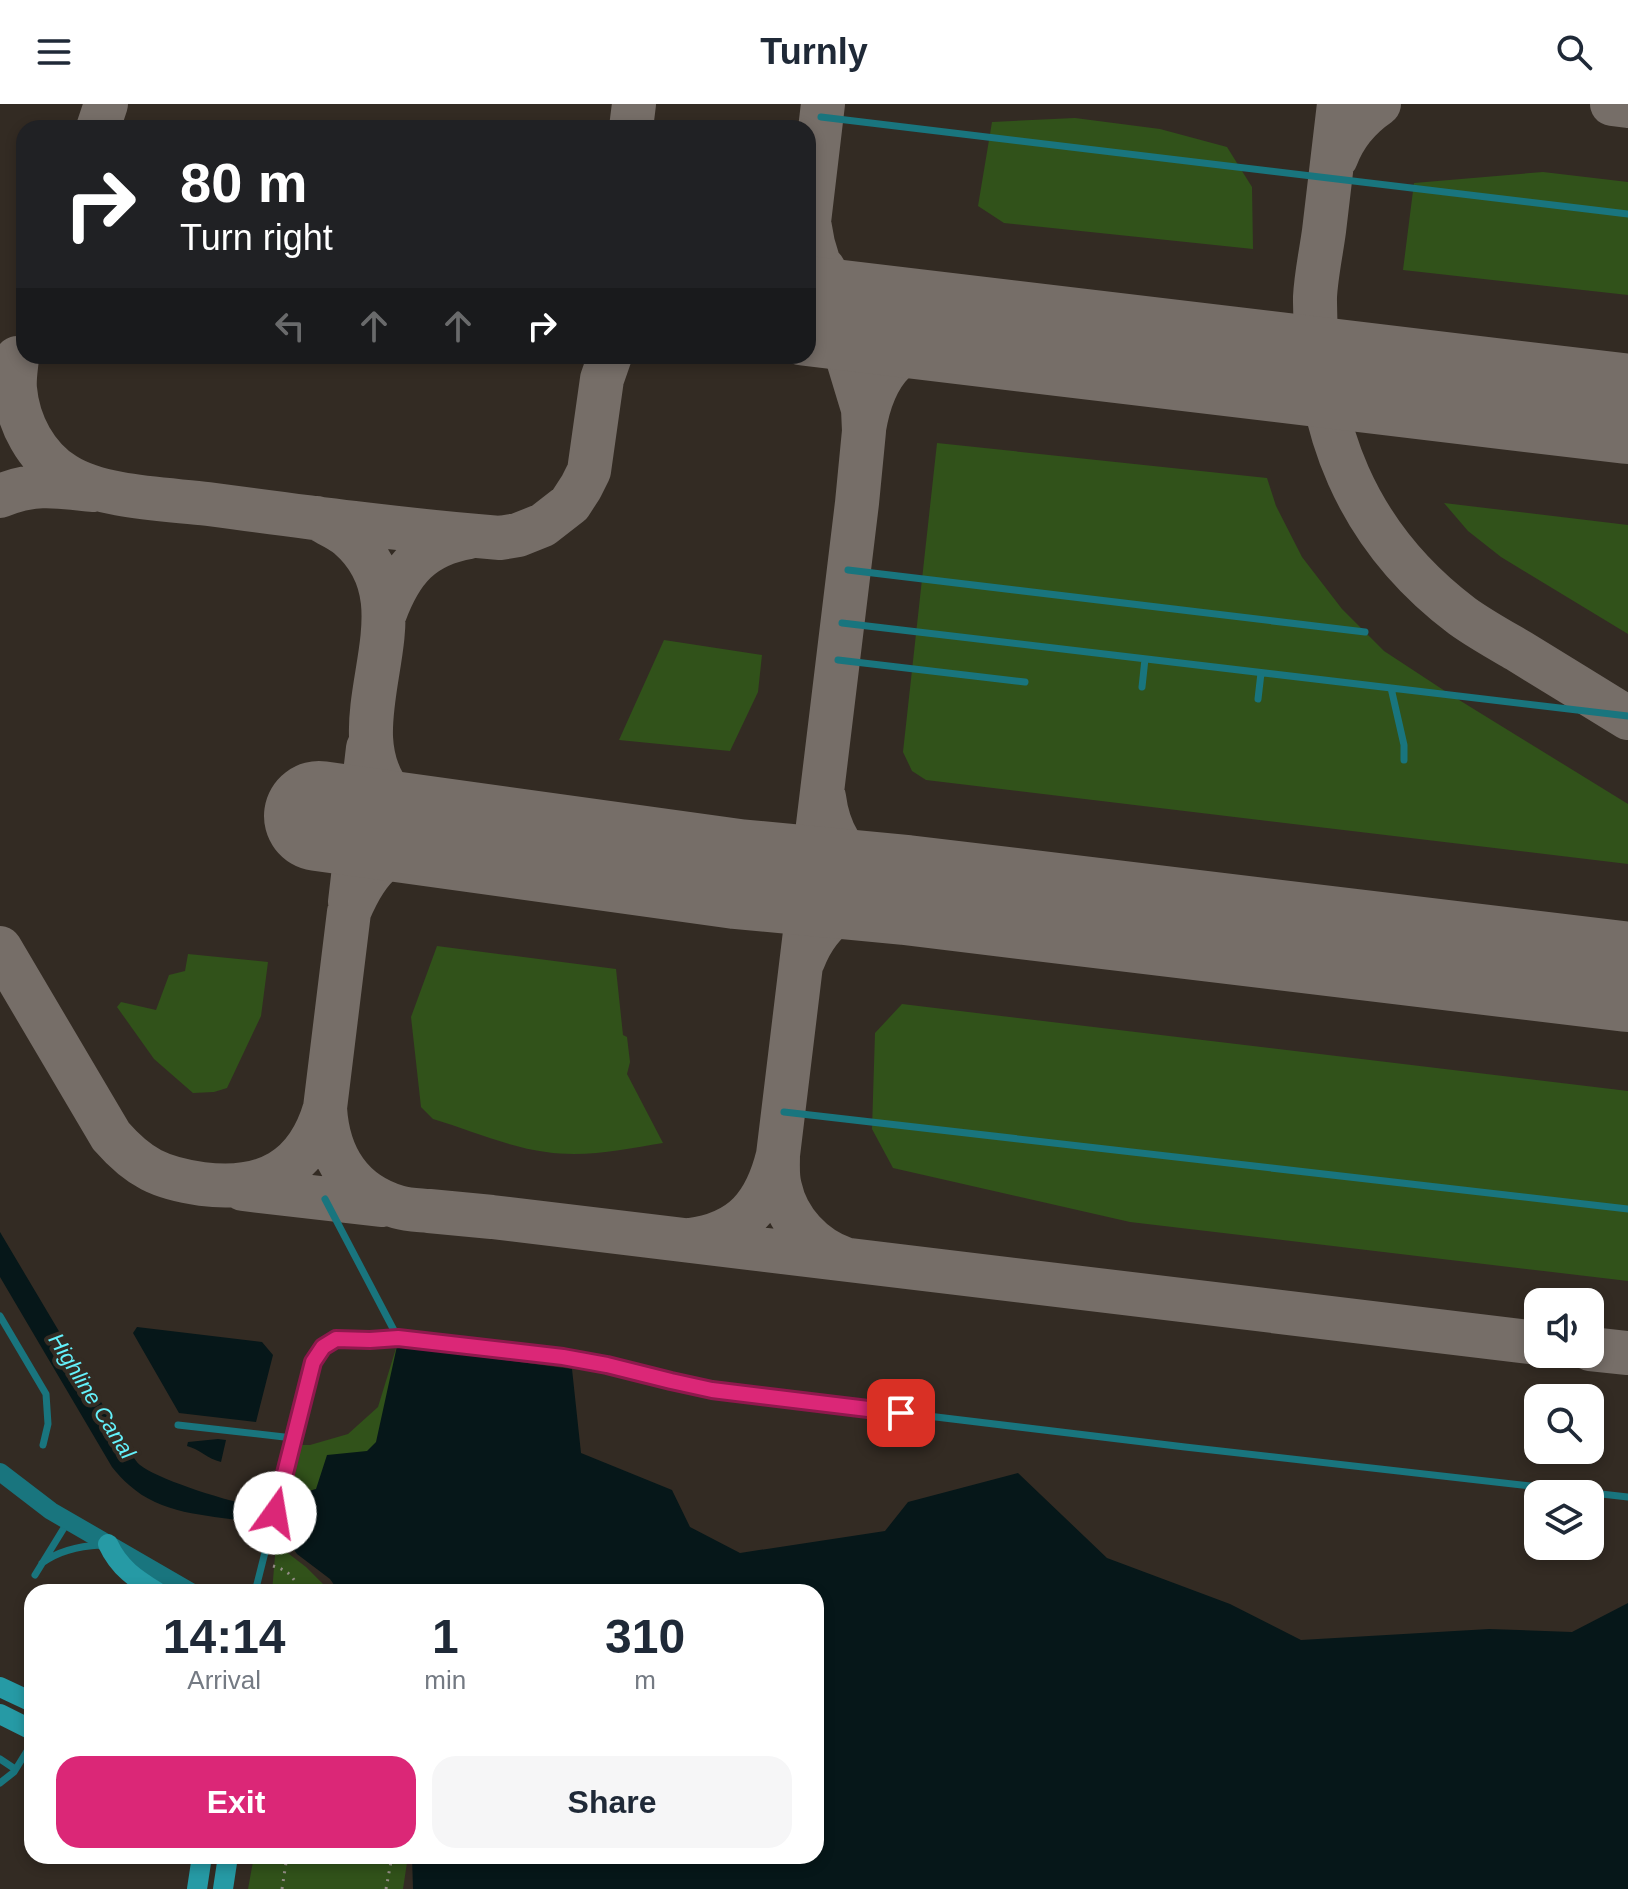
<!DOCTYPE html>
<html lang="en">
<head>
<meta charset="utf-8">
<style>
  body { margin:0; font-family:Helvetica,sans-serif; background:#f6f6f7; color:#1f2937; height:100vh; display:flex; flex-direction:column; font-size:30px; white-space:nowrap }
  * { box-sizing:border-box; margin:0 }
  p { font-size:26px; color:#747a83 }
  .icon { flex:none; width:44px; height:44px; fill:none; stroke:currentColor; stroke-width:2; stroke-linecap:round; stroke-linejoin:round }
  .map { position:relative; flex:1; overflow:hidden }
  .sheet { position:absolute; left:24px; top:1480px; width:800px; height:280px; display:flex; flex-direction:column; background:#fff; border-radius:24px; box-shadow:0 4px 12px #0003 }
  .sheet>* { flex:none }
  .banner { position:absolute; left:16px; top:16px; width:800px; height:244px; border-radius:24px; box-shadow:0 4px 12px #0003; background:#202124; color:#fff; overflow:hidden }
  .buttons { position:absolute; left:1524px; top:1184px; display:grid; gap:16px }
  .buttons a { display:grid; place-items:center; width:80px; height:80px; border-radius:16px; background:#fff; box-shadow:0 4px 12px #0003; font-size:40px }
  .pin { position:absolute; display:grid; place-items:center; width:68px; height:68px; color:#fff; margin:-34px; border-radius:16px; box-shadow:0 4px 12px #0006 }
  .me { position:absolute; width:88px; margin:-44px; rotate:13deg; stroke-linejoin:round; filter:drop-shadow(0 0 6px #0008) }
  .turn { display:flex; align-items:center; gap:28px; height:168px; padding:0 32px; font-size:36px }
  .turn .icon { width:104px; height:104px; stroke-width:2.5 }
  .turn b { display:block; font-size:56px; line-height:68px }
  .lanes { display:flex; align-items:center; height:76px; padding:0 32px; background:#0003; justify-content:center; gap:40px; direction:ltr }
  .lanes .off { opacity:.35 }
  .eta { display:flex; justify-content:space-evenly; align-items:center; height:136px; text-align:center }
  .eta b { font-size:48px; font-weight:600; line-height:56px }
  .action { display:flex; gap:16px; margin-top:auto; padding:16px 32px }
  .action a { flex:1; height:92px; border-radius:24px; background:#db2777; color:#fff; font-size:32px; font-weight:600; line-height:92px; text-align:center }
  .action a+a { background:#f6f6f7; color:#1f2937 }
  header { display:flex; justify-content:space-between; align-items:center; height:104px; padding:0 32px; background:#fff; font-size:36px; font-weight:600 }
  .map>svg:first-child { display:block }
</style>
</head>
<body>
<header><svg class="icon" aria-label="menu" viewBox="0 0 24 24"><path d="M4 6h16M4 12h16M4 18h16"/></svg>Turnly<svg class="icon" aria-label="search" viewBox="0 0 24 24"><circle cx="10" cy="10" r="6"/><path d="M15 15l6 6"/></svg></header>
<div class="map">
<svg width="1628" height="1785" viewBox="0 0 1628 1785">
  <rect width="100%" height="100%" fill="#332b23"/>
  <!-- green -->
  <path fill="#31521a" d="M1075 14 1160 25 1227 43 1252 83 1253 145 1004 119 978 102 992 18Z
    M1543 68 1628 78V191L1403 166 1414 79Z
    M937 339 1267 374 1276 402 1302 453 1342 505 1384 547 1451 591 1628 700V760L926 676 912 667 903 648Z
    M1444 399 1628 421V530L1501 453 1468 427Z
    M664 536 762 551 758 588 730 647 619 636Z
    M437 842 616 865 623 931 627 933 630 958 627 970 663 1039C625 1045 586 1054 546 1048 508 1043 470 1026 433 1015L421 1003 411 913Z
    M188 850 268 858 261 912 227 984 214 988 193 989 154 955 117 903 121 898 156 906 169 871 185 867Z
    M902 900 1628 987V1177L1130 1118 893 1064 872 1025 875 929Z
    M397 1241 451 1249 385 1345 316 1385 306 1388C303 1398 297 1404 286 1407L300 1341H310L348 1330 378 1303Z
    M276 1440 306 1463 331 1488H272Z
    M254 1752H408L403 1785H248Z"/>
  <!-- water -->
  <path fill="#061719" d="M0 1128 126 1340C130 1347 134 1356 140 1361 161 1378 257 1407 285 1407 291 1407 297 1403 302 1400L306 1388 316 1385 327 1351 367 1347 376 1338 397 1242 572 1265 581 1349 672 1386 690 1423 740 1449 885 1427 908 1398 1018 1369 1107 1454 1230 1500 1301 1536 1489 1525 1572 1528 1628 1499V1785H413L412 1752H816V1488H339L330 1475 297 1450 292 1443 294 1425C277 1426 262 1420 245 1417 205 1411 161 1410 129 1381 123 1376 117 1369 112 1363L0 1173Z
    M137 1223 262 1238 273 1251 256 1318 179 1309 133 1229Z
    M218 1335 226 1336 221 1358C208 1355 199 1345 187 1342L188 1338Z"/>
  <g fill="none" stroke-linecap="round" stroke-linejoin="round">
    <!-- taxiway -->
    <path stroke="#766e68" stroke-width="44" d="M1339 0C1334 42 1329 85 1324 127 1321 149 1316 172 1315 193 1314 324 1356 432 1462 512 1480 525 1500 536 1519 547 1555 569 1592 592 1628 614
      M1612 0 1628 2
      M98 24 106 0
      M631 24 634 0
      M1336 54C1344 32 1360 13 1379 0
      M823 164C854 221 922 213 977 227
      M17 254C16 264 14 275 15 285 18 319 36 353 65 371 101 394 166 395 208 400 305 413 402 426 500 434L518 431 543 421 570 400 581 383 589 367 602 275 610 252
      M864 325C874 264 902 237 963 229
      M0 392C34 378 56 382 92 386
      M317 414C327 420 340 425 349 433 433 506 329 617 393 693 408 711 428 720 449 730
      M385 509C401 466 422 441 469 433
      M824 693C828 725 843 754 872 770 883 776 895 780 906 786
      M350 798 368 644
      M0 844 111 1032C139 1064 160 1074 202 1080 264 1088 307 1066 325 1004L349 808C373 751 392 747 449 730
      M803 857C822 807 857 794 906 786
      M325 1004C328 1052 350 1089 398 1103 408 1106 419 1106 429 1107 450 1109 471 1111 492 1113L1538 1239
      M778 1051C778 1061 777 1073 780 1083 787 1116 813 1144 845 1155
      M243 1085 381 1101
      M690 1136C743 1129 766 1100 778 1051L857 399 864 327 863 305 813 140 809 118 823 0
      M1590 1245 1628 1249"/>
    <!-- runway -->
    <path stroke="#766e68" stroke-width="110" d="M808 207 1628 305
      M319 712 737 770 906 786 1628 873"/>
    <!-- path -->
    <path stroke="#948d86" stroke-width="3" stroke-dasharray="2 6" stroke-linecap="butt" d="M273 1462C290 1467 293 1473 301 1488
      M282 1785 287 1752
      M386 1785 392 1752"/>
    <!-- service -->
    <path stroke="#19757e" stroke-width="7" d="M821 13 1628 110
      M848 466 1365 528
      M842 519 1628 612
      M838 556 1025 578
      M1142 583 1145 555
      M1391 584 1404 641V656
      M1258 595 1261 569
      M784 1008 1628 1105
      M325 1095 398 1234
      M0 1212 46 1290 48 1320 43 1341
      M178 1321 293 1334
      M42 1459C60 1446 79 1442 100 1441
      M35 1471 67 1419
      M255 1488 313 1258 323 1243 336 1235 370 1236 398 1234 494 1244 580 1256 712 1286 1185 1343 1628 1393
      M0 1655 15 1665
      M0 1679 14 1668 32 1639"/>
    <!-- tertiary -->
    <path stroke="#19757e" stroke-width="18" d="M0 1368 51 1407 191 1488"/>
    <!-- secondary -->
    <path stroke="#269aa5" stroke-width="20" d="M108 1440C119 1464 136 1475 157 1488
      M0 1583 32 1598
      M0 1610 32 1626
      M197 1785 202 1752
      M223 1785 228 1752"/>
  </g>
  <g fill="none" stroke-linecap="round" stroke-linejoin="round">
    <defs>
      <path id="route" d="M275 1409 313 1258 323 1243 336 1235 370 1236 398 1234 563 1253 607 1261 671 1277 712 1286 901 1309"/>
    </defs>
    <!-- route casing -->
    <use href="#route" stroke="#8e194d" stroke-width="20"/>
    <!-- route -->
    <use href="#route" stroke="#db2777" stroke-width="14"/>
  </g>
  <g text-anchor="middle" dominant-baseline="central" stroke-width="8" stroke-linejoin="round" paint-order="stroke">
    <!-- water labels -->
    <g font-size="22" font-style="italic" fill="#64f1fb" stroke="#332b23">
      <text transform="translate(92 1292) rotate(58)">Highline Canal</text>
    </g>
  </g>
</svg>
<div class="buttons">
<a><svg class="icon" aria-label="sound" viewBox="0 0 24 24"><path d="M4 9h4l5-4v14l-5-4H4zM17 9q2 3 0 6"/></svg></a>
<a><svg class="icon" aria-label="search" viewBox="0 0 24 24"><circle cx="10" cy="10" r="6"/><path d="M15 15l6 6"/></svg></a>
<a><svg class="icon" aria-label="layers" viewBox="0 0 24 24"><path d="M12 4l9 5-9 5-9-5zM3 14l9 5 9-5"/></svg></a>
</div>
<div class="pin" style="left:901px;top:1309px;background:#d93025"><svg class="icon" aria-label="arrive" viewBox="0 0 24 24"><path d="M6 21V4h12l-3 4 3 4H6"/></svg></div>
<svg class="me" style="left:275px;top:1409px" viewBox="-20 -20 40 40"><circle r="19" fill="#fff"/><path d="M0-13L10 11 0 6-10 11z" fill="#db2777"/></svg>
<div class="banner">
<div class="turn"><svg class="icon" aria-label="right" viewBox="0 0 24 24"><path d="M7 20v-9h11M14 6l5 5-5 5"/></svg><div><b>80 m</b>Turn right</div></div>
<div class="lanes"><svg class="icon off" aria-label="left" viewBox="0 0 24 24"><path d="M17 20v-9H6M10 6l-5 5 5 5"/></svg><svg class="icon off" aria-label="ahead" viewBox="0 0 24 24"><path d="M12 20V5M6 11l6-6 6 6"/></svg><svg class="icon off" aria-label="ahead" viewBox="0 0 24 24"><path d="M12 20V5M6 11l6-6 6 6"/></svg><svg class="icon" aria-label="right" viewBox="0 0 24 24"><path d="M7 20v-9h11M14 6l5 5-5 5"/></svg></div>
</div>
<section class="sheet">
<div class="eta">
<div><b>14:14</b><p>Arrival</p></div>
<div><b>1</b><p>min</p></div>
<div><b>310</b><p>m</p></div>
</div>
<div class="action"><a>Exit</a><a>Share</a></div>
</section>
</div>
</body>
</html>
